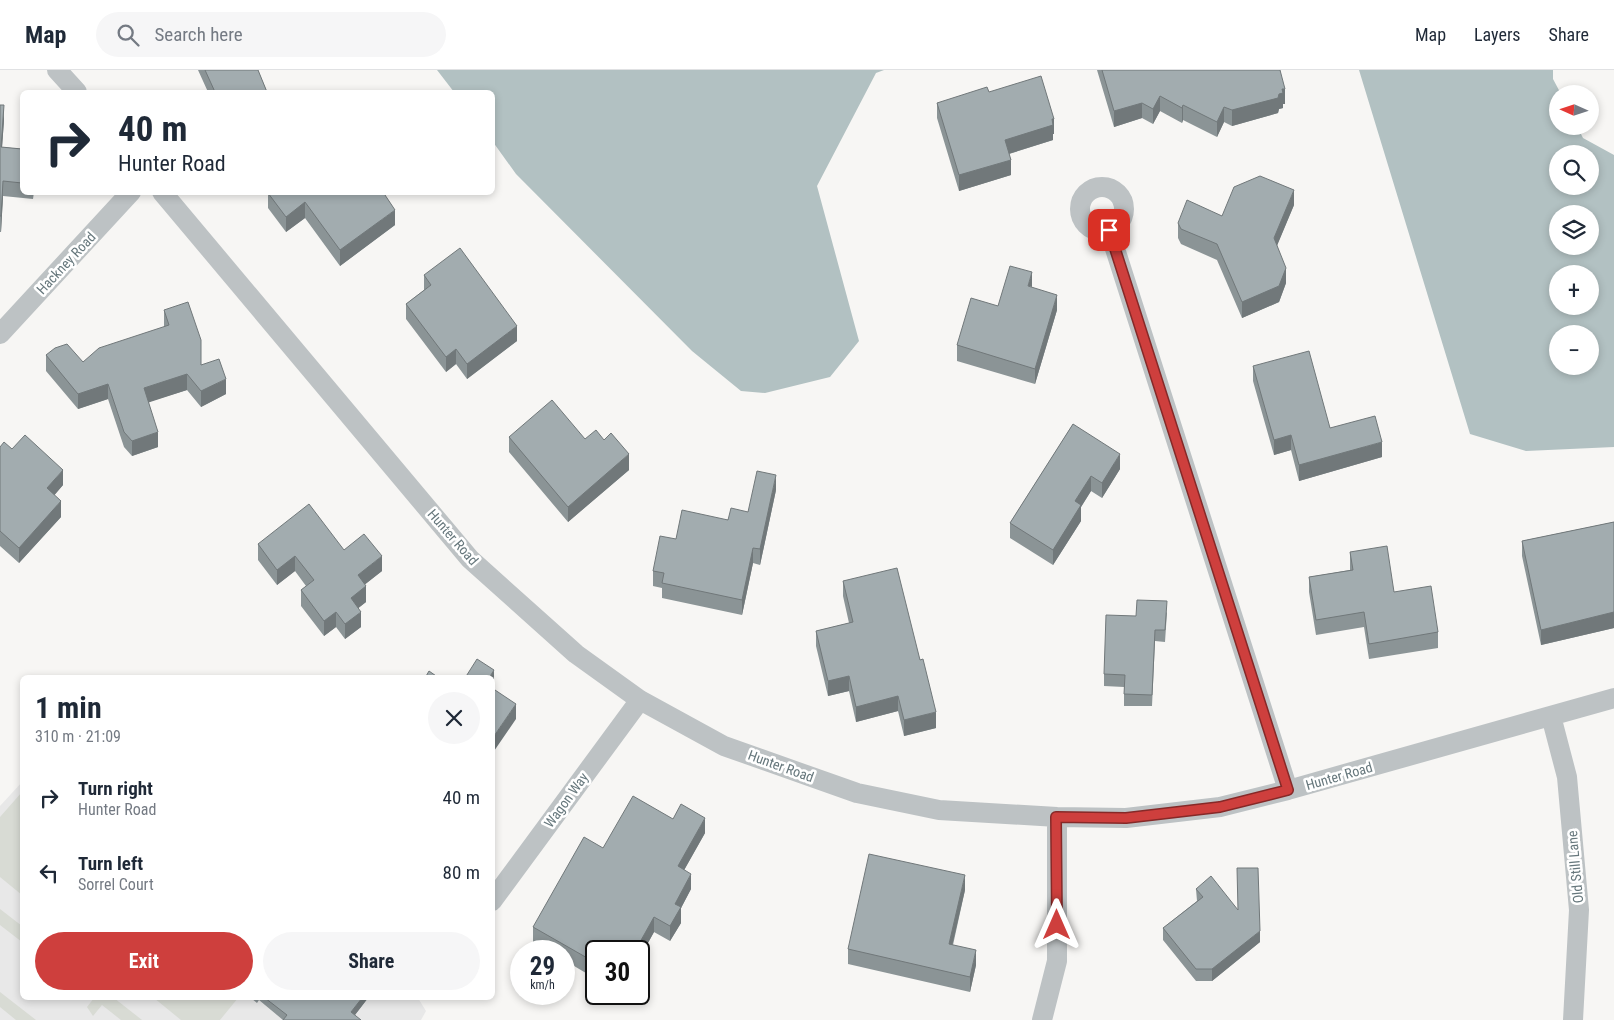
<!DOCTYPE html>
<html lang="en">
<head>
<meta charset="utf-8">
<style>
  body { margin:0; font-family:"Roboto Condensed",sans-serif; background:#f6f6f7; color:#1f2937; height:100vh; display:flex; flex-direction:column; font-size:19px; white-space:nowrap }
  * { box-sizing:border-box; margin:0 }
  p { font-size:16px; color:#747a83 }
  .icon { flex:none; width:28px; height:28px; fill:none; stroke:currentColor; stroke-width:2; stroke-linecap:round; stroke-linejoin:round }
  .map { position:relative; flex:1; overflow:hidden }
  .sheet { position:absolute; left:20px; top:605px; width:475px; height:325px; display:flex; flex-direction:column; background:#fff; border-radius:8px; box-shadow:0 2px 8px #0003 }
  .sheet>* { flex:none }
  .banner { position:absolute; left:20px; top:20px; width:475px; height:105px; border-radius:8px; box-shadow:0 2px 8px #0003; background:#fff; color:#1f2937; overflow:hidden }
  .needle { width:32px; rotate:273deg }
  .tools { position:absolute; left:1549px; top:15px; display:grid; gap:10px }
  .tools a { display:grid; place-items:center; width:50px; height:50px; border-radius:50%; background:#fff; box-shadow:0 2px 8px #0003; font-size:25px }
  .speed { position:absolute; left:510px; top:870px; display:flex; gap:10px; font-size:25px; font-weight:700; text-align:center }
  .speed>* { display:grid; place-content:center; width:65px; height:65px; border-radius:50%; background:#fff; box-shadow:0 2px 8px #0003; line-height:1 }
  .speed small { font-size:12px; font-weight:400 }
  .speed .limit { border:2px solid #111; border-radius:8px; background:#fff; color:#111 }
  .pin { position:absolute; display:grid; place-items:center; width:42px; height:42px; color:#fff; margin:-21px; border-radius:10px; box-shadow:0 2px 8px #0006 }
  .me { position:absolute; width:55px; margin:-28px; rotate:0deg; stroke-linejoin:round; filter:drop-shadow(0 0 4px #0008) }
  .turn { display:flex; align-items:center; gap:18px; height:105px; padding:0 15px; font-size:22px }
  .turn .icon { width:65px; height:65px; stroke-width:2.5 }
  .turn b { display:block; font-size:35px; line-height:42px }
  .round { display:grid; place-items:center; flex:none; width:52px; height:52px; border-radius:26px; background:#f6f6f7 }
  .summary { display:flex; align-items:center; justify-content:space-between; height:85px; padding:0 15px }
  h1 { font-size:30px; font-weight:700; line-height:38px }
  .button { display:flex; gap:10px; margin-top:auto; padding:10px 15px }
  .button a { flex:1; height:58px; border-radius:30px; background:#ce3f3d; color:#fff; font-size:20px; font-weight:700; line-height:58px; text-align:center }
  .button a+a { background:#f6f6f7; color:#1f2937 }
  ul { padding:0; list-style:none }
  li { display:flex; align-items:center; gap:15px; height:75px; padding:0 15px }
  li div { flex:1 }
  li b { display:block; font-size:19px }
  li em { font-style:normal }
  header { display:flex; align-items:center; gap:30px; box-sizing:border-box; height:70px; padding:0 25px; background:#fff; border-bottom:1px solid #e0e1e3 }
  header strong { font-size:24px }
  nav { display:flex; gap:28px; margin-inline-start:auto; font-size:18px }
  .search { width:350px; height:45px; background:#f6f6f7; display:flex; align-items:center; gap:12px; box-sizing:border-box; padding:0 18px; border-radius:28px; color:#747a83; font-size:19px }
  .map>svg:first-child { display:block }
</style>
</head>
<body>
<header>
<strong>Map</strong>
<div class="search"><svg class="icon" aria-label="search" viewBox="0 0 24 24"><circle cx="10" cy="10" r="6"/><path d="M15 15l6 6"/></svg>Search here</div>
<nav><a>Map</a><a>Layers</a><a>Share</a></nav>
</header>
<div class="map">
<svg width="1614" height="950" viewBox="0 0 1614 950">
  <rect width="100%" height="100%" fill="#f7f6f4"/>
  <!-- built -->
  <path fill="#e8e8e8" d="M22 712V928H418L426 941 421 950H0V736Z"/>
  <!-- green -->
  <path fill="#d8dbd4" d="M22 722V825L0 807V747Z
    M0 839 22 856V872L0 855Z
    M0 922 36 950H16L0 937Z
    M94 928H114L142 950H121L102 935 93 946 87 937Z
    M154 928H238L220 950H181Z"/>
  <!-- water -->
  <path fill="#b2c1c2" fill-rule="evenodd" d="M437 0H884L876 3 817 116 859 271 830 307 765 323 741 321 692 281 516 104 493 72 492 22H454Z
    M1359 0H1553V9L1561 24H1558V56H1577L1583 68 1614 85V377L1526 381 1470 364ZM1558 84H1590V116H1558ZM1558 144H1590V176H1558ZM1558 204H1590V236H1558ZM1558 264H1590V296H1558Z"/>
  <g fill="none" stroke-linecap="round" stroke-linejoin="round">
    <!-- street -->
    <path stroke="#bdc2c4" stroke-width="20" d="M57 0 77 22
      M1080 139a22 22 0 1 1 44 0a22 22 0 1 1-44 0Z
      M162 122 470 489 576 584 640 630 724 676 857 723 939 740 1057 747 1126 748 1220 737 1288 720 1614 628
      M1109 160 1288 720
      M0 264 131 122
      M1551 646 1567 707 1579 840 1573 950
      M492 831 640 630
      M1042 950 1057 891V747"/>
  </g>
  <!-- wall -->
  <path fill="#8b9496" d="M198 0H258L267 22H208Z
    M1097 0H1280L1285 34H1283V38L1279 39 1278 43 1232 56 1224 52 1217 67 1183 50 1182 53 1160 41 1153 54 1142 48 1114 57Z
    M989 22 1054 64H1053V70L1009 84 1011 105 959 121 937 48V33Z
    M0 35 4 50 2 77 22 79V122H34L33 129 3 126 1 162H0Z
    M268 123 395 155 340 196 305 148 286 162 268 138Z
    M1294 135 1277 175 1286 213 1279 232 1242 248 1217 190 1181 174 1178 168V153L1222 146Z
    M424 205 517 271 467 309 456 294 446 302 406 249V234L424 220Z
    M1032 218 1057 240 1035 314 957 291V275L998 236Z
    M164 240 201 295 226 324 201 337 187 320 148 332 158 377 132 386 124 377 108 329 78 339 46 301V285L83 292 164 257Z
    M1253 296 1330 358 1382 387 1299 411 1291 380 1274 385 1253 311Z
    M1073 354 1120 399 1102 428 1091 421 1081 437V451L1053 495 1010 468V453Z
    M509 367 585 369 629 400 568 452 509 382Z
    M0 377 12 379 63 415 54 425 61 447 19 493 0 476Z
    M776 420 760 495 753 493 742 545 662 528V518L653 516V501L676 469 748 442Z
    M1614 452V558L1541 575 1522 486V471Z
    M258 474 344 480 382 501 365 514 366 532 358 538 361 557 345 569 336 557 324 566 301 536V520L306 516 295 501 277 515 258 490Z
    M1350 482 1438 562V578L1369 589 1364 557 1316 565 1309 522V507L1350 500Z
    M843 511 936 658 904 666 898 641 856 652 849 621 828 626 816 576V561L849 553 843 526Z
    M1167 542 1165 572 1155 571 1152 636H1124V617L1104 616V604Z
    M673 749 705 763 684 800 691 819 681 838V853L670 871 654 862 639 889V881H596V909L564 890V881H548L533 873V857L603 778Z
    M1196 819 1260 872 1212 911H1196L1163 870V858L1197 831Z
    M965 820 953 875 976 895 970 922 848 894V879Z
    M251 928H368L355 945 283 950 259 930 257 933Z"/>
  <!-- shaded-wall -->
  <path fill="#71787a" d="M1282 19H1285V34H1283V38L1279 39 1278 43 1232 56V40L1279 24Z
    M1160 26V41L1153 54V39Z
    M1142 33V48L1114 57V41Z
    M4 35V50L1 92V77Z
    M1183 35V50L1182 53V38Z
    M1224 37V52L1217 67V52Z
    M1052 49H1054V64H1053V70L1005 85V70Z
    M1011 90V105L959 121V105Z
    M3 111V126L1 162V146Z
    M1294 120V135L1274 183V168Z
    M305 132V148L286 162V147Z
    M395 140V155L340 196V180Z
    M1286 198V213L1279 232 1242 248V232Z
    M1032 202V217L1028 216Z
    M1057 225V240L1035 314V299Z
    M517 256V271L467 309V294Z
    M456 279V294L446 302V287Z
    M187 304V320L144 334V318Z
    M226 309V324L201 337V321Z
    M108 314V329L78 339V324Z
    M158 362V377L132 386V371Z
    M1291 365V380L1274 385V370Z
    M1382 372V387L1299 411V395Z
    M629 384V400L568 452V437Z
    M1120 384V399L1102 428V413Z
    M63 400V415L47 434V418Z
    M776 405V420L760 495V479Z
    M1091 406V421L1081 437V451L1053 495V480L1075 431Z
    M61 431V447L19 493V478Z
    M753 478V493L742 545V530Z
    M295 486V501L277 515V500Z
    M382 486V501L358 520V505Z
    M366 516V532L351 544V528Z
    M336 542V557L324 566V551Z
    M361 542V557L345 569V554Z
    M1614 542V558L1541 575V560Z
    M494 600V616L492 618V608H489Z
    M849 606V621L828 626V611Z
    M898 626V641L856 652V637Z
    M516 634V649L492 684V669Z
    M936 642V658L904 666V650Z
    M705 748V763L678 811V796Z
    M691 804V819L681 838V853L670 871V856L675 834Z
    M965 805V820L949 889V874Z
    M654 847V862L639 889V881H635Z
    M1260 861V872L1212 911V899Z
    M976 880V895L970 922V907Z
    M362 928H368L351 950V942Z"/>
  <!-- building -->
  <path fill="#a2acaf" stroke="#71787a" d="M205 0H258L267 22H215Z
    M1102 0H1280L1285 19H1282L1283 23 1279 24 1278 28 1232 40 1224 37 1217 52 1183 35 1182 38 1160 26 1153 39 1142 33 1114 41Z
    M1041 6 1054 49H1052L1053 55 1005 70 1011 90 959 105 937 33 987 17 989 22Z
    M0 35H4L1 77 22 79V113L3 111 1 146H0Z
    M1260 106 1294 120 1274 168 1286 198 1279 216 1242 232 1217 174 1181 159 1178 153 1187 130 1222 146 1234 117Z
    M383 122 395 140 340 180 305 132 286 147 268 123Z
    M460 178 517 256 467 294 456 279 446 287 406 234 431 215 424 205Z
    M1010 196 1032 202 1028 216 1057 225 1035 299 957 275 971 228 998 236Z
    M188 232 201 270V295L219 289 226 309 201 321 187 304 144 318 158 362 132 371 124 362 108 314 78 324 46 285 55 278 67 274 83 292 99 278 169 255 164 240Z
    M1309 281 1330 358 1375 346 1382 372 1299 395 1291 365 1274 370 1253 296Z
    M552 330 585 369 596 360 604 370 611 363 629 384 568 437 509 367Z
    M1073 354 1120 384 1102 413 1091 406 1075 431 1081 435 1053 480 1010 453Z
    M25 365 63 400 47 418 61 431 19 478 0 461V377L4 372 12 379Z
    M757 401 776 405 760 479 753 478 742 530 662 513 664 503 653 501 660 466 676 469 682 440 728 450 731 438 748 442Z
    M309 434 344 480 364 464 382 486 358 505 366 516 351 528 361 542 345 554 336 542 324 551 301 520 314 510 295 486 277 500 258 474Z
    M1614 452V542L1541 560 1522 471Z
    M1387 476 1394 522 1431 516 1438 562 1369 574 1364 542 1316 550 1309 507 1353 500 1350 482Z
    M897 498 920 590 923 589 936 642 904 650 898 626 856 637 849 606 828 611 816 561 853 552 843 511Z
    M1137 530 1167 531 1165 560H1155L1152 625 1124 624 1125 605 1104 604 1106 545 1136 546Z
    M477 589 494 600 489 608H465Z
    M429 601 439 608H425Z
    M492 618 516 634 492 669Z
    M633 726 673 749 681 734 705 748 678 796 691 804 675 834 681 837 670 856 654 847 635 881H596V893L533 857 584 767 603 778Z
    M869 784 965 805 949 874 976 880 970 907 848 879Z
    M1237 798H1258L1260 861 1212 899H1196L1163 858 1203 827 1196 819 1211 806 1238 840Z
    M265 928H362L351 942 361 950H283L287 945Z"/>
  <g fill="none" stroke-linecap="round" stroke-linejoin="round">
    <defs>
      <path id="route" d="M1057 855 1056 747 1126 748 1220 737 1288 720 1109 160"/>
    </defs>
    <!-- route casing -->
    <use href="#route" stroke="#862928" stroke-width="12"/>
    <!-- route -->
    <use href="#route" stroke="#ce3f3d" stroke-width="9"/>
  </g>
  <g text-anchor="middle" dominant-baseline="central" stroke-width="5" stroke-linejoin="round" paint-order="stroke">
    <!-- street labels -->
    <g font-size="14" fill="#66777c" stroke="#fff">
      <text transform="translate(66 193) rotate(-47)">Hackney Road</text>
      <text transform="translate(453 467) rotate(49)">Hunter Road</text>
      <text transform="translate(781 696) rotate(20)">Hunter Road</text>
      <text transform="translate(1339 706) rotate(-16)">Hunter Road</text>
      <text transform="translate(566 730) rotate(-54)">Wagon Way</text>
      <text transform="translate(1575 797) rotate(-95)">Old Still Lane</text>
    </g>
  </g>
</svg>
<div class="tools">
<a><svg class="needle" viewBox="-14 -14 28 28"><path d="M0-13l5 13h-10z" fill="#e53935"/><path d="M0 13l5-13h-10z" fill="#747a83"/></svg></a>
<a><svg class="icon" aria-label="search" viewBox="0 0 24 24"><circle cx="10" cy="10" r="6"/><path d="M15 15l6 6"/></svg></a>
<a><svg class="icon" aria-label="layers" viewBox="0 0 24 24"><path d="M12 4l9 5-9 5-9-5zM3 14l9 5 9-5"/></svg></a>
<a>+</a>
<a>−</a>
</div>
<div class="speed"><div>29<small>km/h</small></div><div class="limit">30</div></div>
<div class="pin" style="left:1109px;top:160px;background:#d93025"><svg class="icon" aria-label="arrive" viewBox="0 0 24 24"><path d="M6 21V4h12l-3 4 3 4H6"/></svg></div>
<svg class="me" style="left:1057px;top:855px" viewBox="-20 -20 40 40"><path d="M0-17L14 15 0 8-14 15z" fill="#ce3f3d" stroke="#fff" stroke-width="4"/></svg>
<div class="banner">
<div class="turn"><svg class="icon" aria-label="right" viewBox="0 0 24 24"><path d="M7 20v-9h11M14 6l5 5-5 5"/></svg><div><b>40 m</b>Hunter Road</div></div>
</div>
<section class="sheet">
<div class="summary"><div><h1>1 min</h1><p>310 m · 21:09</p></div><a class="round"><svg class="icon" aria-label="close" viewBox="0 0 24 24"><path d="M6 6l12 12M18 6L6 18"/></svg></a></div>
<ul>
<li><svg class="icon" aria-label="right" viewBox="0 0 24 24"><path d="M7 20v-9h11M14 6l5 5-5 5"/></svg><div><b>Turn right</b><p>Hunter Road</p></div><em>40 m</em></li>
<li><svg class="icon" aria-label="left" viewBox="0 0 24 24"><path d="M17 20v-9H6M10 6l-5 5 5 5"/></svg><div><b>Turn left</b><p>Sorrel Court</p></div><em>80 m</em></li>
</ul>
<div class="button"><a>Exit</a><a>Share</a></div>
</section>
</div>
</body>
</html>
